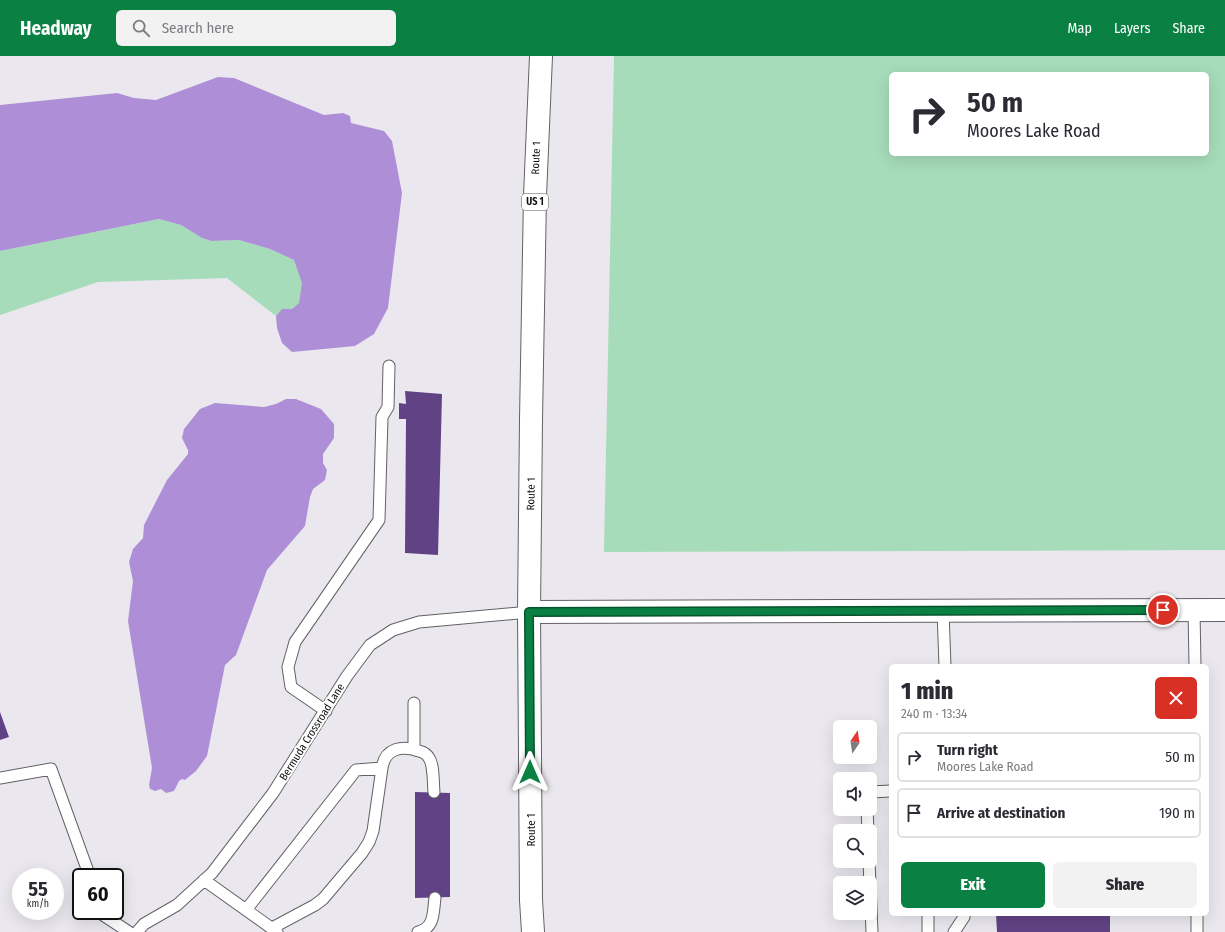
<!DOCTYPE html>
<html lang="en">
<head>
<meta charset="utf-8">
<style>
  body { margin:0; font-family:"Fira Sans Condensed",sans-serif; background:#f2f2f3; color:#2b2b33; height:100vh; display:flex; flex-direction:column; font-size:15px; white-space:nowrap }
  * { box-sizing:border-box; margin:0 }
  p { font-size:13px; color:#7c7c81 }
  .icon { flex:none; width:22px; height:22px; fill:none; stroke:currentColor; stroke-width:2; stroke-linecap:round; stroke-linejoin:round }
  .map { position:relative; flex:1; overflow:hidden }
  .panel { position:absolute; left:889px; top:608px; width:320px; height:252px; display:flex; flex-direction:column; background:#fff; border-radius:6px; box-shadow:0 4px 16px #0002 }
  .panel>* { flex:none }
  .banner { position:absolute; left:889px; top:16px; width:320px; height:84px; border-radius:6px; box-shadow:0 4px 16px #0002; background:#fff; color:#2b2b33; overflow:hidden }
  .needle { width:26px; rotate:13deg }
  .controls { position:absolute; left:833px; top:664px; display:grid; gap:8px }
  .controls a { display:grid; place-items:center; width:44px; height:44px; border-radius:6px; background:#fff; box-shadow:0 4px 16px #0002; font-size:20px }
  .speed { position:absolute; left:12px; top:812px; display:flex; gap:8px; font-size:20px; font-weight:700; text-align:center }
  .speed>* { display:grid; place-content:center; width:52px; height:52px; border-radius:50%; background:#fff; box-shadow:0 4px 16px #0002; line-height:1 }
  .speed small { font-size:10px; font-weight:400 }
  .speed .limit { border:2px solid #111; border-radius:6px; background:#fff; color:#111 }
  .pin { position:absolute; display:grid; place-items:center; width:34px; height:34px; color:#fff; margin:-17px; border:2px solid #fff; border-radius:50%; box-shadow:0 1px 4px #0007 }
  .me { position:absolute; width:44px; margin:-22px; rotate:0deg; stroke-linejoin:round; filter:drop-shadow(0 0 3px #0008) }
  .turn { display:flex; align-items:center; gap:14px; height:84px; padding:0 12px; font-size:18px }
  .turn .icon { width:52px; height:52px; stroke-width:2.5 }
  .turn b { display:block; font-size:28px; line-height:34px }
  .round { display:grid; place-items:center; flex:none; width:42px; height:42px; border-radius:6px; background:#f2f2f3 }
  .head { display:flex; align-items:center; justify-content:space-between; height:68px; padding:0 12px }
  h1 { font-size:24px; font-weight:800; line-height:30px }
  .cta { display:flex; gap:8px; margin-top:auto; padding:8px 12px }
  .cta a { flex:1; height:46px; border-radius:6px; background:#0b8043; color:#fff; font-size:16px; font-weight:800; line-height:46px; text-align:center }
  .cta a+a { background:#f2f2f3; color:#2b2b33 }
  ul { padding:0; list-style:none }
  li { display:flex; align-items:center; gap:12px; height:50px; margin:0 8px 6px; padding:0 4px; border:2px solid #e1e1e2; border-radius:6px }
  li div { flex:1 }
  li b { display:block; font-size:15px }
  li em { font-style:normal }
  header { display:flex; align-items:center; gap:24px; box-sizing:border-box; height:56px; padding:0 20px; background:#0b8043; color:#fff }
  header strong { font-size:19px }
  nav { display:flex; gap:22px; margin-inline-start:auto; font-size:14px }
  .search { width:280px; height:36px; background:#f2f2f3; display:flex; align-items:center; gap:10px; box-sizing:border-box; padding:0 14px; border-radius:6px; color:#7c7c81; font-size:15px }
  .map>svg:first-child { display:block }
</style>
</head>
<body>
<header>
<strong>Headway</strong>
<div class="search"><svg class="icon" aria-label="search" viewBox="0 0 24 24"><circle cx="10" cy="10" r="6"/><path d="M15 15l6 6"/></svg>Search here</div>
<nav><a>Map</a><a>Layers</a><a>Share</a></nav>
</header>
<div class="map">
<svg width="1225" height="876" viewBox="0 0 1225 876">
  <rect width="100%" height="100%" fill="#eae8ee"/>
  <!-- green -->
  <path fill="#a6dcb9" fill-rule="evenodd" d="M614 0H1225V494L604 496ZM891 18H1207V98H891Z
    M159 163 181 169 202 182 211 185 239 184 270 193 294 204 303 227 299 247 292 253 282 254 276 260 227 222 98 226 0 259V195Z"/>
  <!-- water -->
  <path fill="#ae8fd7" d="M218 21 234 22 324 59 343 57 350 60 351 67 384 75 392 85 402 137 388 252 374 278 355 290 292 296 282 287 277 272 276 260 282 253H292L299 247 302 227 294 204 270 193 239 184 211 185 202 182 181 169 159 163 0 195V49L117 37 134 42 156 44Z
    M286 343H296L321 353 334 368V382L323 398V407L327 414 325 424 313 433 310 441 305 470 267 514 236 599 225 609 207 700 196 715 185 724 182 723 179 725 174 735 166 737 161 733 155 735 150 733 149 729 152 712 128 565 133 525 129 506 133 493 143 482 144 469 167 424 188 398V394L182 382 184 373 200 353 215 347 264 351 276 348Z"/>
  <!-- building -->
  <path fill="#614385" d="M405 335 442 338 438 499 405 497 406 363H399V347L406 348Z
    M0 656 9 681 0 684Z
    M415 736 450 737V841L415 842Z
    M996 858H1110V876H997Z"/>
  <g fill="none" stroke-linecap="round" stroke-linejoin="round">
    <defs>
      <path id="lane" d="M1194 554 1195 610
        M943 555 945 610
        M326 655 291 631 288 611 295 586 379 464 382 361 388 351 389 310
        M414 693V647
        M0 722 51 713 90 821
        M870 736 891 735
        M867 753 868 775
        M869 805 872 876
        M204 824 277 876
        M246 854 356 714 382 712C385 692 402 689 419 695 423 696 427 698 429 702 434 709 433 727 434 736
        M102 855 103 859 129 876
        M928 858V876
        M272 872 315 849 323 843 362 797 369 786 373 775 382 712
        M137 876 144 868 177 849 212 817 273 737 347 620 370 589 393 574 419 566 529 556
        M418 876C435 872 433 856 435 842
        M954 876 964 861V858
        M1197 876V858"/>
      <path id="street" d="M529 556 1225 554"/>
      <path id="primary" d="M533 876 531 844 529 556 531 364 535 140 541 0"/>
    </defs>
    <!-- lane casing -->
    <use href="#lane" stroke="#636166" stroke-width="13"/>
    <!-- street casing -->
    <use href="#street" stroke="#636166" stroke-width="24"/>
    <!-- primary casing -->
    <use href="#primary" stroke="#636166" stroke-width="24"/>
    <!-- lane -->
    <use href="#lane" stroke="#fff" stroke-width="11"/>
    <!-- street -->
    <use href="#street" stroke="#fff" stroke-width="22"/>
    <!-- primary -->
    <use href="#primary" stroke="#fff" stroke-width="22"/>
  </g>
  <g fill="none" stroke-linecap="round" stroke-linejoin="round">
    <defs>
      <path id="route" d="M530 716 529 556 1163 554"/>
    </defs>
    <!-- route casing -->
    <use href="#route" stroke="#07532c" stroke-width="10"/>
    <!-- route -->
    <use href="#route" stroke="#0b8043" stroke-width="7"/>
  </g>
  <g text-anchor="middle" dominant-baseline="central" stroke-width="4" stroke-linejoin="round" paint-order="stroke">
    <!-- shield labels -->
    <rect fill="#fff" stroke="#575658" stroke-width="1" x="522" y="138" width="26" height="16" rx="3"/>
    <g font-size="10" font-weight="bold" fill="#0f0e10">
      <text x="535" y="146">US 1</text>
    </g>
    <!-- street labels -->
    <g font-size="11" fill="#0f0e10" stroke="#fff">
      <text transform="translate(536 102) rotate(-88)">Route 1</text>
      <text transform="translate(531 438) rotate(-89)">Route 1</text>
      <text transform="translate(312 676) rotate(-58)">Bermuda Crossroad Lane</text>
      <text transform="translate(531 774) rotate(-90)">Route 1</text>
    </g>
  </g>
</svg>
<div class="controls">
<a><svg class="needle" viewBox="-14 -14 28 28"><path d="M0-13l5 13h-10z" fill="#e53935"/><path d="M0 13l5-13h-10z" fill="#7c7c81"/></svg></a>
<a><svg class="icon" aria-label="sound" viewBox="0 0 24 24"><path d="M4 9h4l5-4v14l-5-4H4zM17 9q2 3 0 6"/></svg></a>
<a><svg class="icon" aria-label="search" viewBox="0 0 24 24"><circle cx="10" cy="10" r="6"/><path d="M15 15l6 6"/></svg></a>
<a><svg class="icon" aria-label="layers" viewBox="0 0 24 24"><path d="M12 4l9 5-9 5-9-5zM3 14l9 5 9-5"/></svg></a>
</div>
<div class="speed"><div>55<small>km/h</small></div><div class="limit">60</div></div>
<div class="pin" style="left:1163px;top:554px;background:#d93025"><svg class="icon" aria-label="arrive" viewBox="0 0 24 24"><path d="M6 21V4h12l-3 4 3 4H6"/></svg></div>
<svg class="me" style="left:530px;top:716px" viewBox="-20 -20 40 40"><path d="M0-17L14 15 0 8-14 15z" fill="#0b8043" stroke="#fff" stroke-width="4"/></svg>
<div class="banner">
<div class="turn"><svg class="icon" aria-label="right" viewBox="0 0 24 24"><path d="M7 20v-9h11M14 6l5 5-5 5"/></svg><div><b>50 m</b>Moores Lake Road</div></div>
</div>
<section class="panel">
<div class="head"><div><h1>1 min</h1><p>240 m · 13:34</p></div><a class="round" style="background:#d93025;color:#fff"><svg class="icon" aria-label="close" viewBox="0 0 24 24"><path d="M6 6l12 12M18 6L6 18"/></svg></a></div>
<ul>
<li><svg class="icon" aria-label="right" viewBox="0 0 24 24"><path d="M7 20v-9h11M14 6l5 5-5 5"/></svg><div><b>Turn right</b><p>Moores Lake Road</p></div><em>50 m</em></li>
<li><svg class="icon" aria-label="arrive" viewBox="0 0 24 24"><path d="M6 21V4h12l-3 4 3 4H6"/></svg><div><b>Arrive at destination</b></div><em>190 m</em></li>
</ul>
<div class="cta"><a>Exit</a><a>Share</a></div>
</section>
</div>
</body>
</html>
